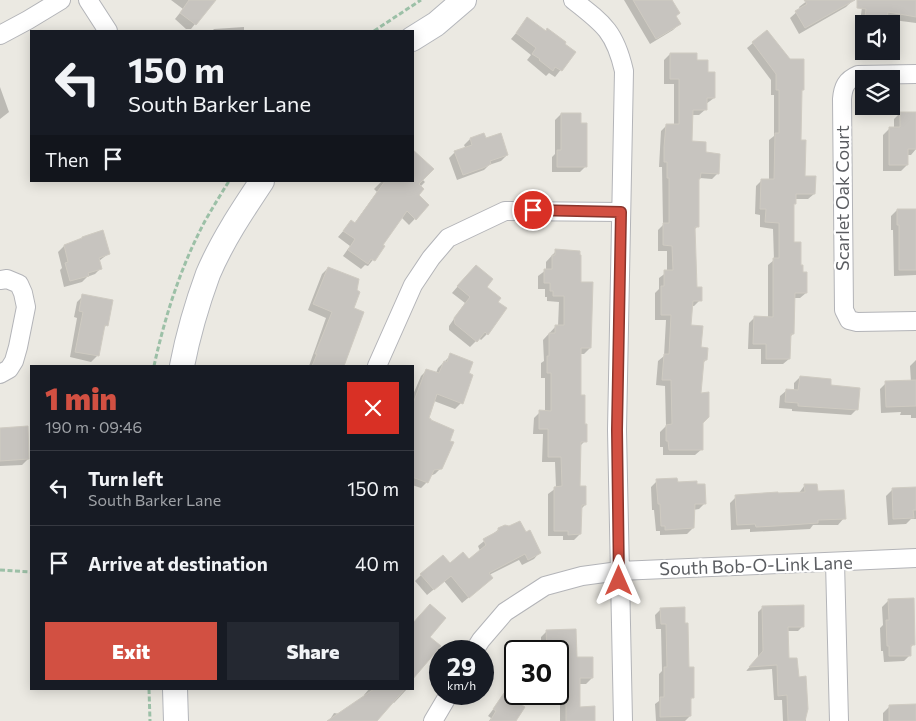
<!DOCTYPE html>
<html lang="en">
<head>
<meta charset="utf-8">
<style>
  body { margin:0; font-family:Commissioner,sans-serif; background:#242831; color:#f1f3f6; height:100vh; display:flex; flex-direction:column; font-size:19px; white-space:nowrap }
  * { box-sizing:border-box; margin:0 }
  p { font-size:16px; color:#9ea1a6 }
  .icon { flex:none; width:28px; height:28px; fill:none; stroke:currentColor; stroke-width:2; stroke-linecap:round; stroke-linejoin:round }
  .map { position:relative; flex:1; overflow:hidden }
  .drawer { position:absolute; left:30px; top:365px; width:384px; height:325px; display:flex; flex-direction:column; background:#171b24; border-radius:0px; box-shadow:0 2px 12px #0003 }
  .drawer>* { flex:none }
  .top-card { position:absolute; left:30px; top:30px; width:384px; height:152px; border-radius:0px; box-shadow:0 2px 12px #0003; background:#171b24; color:#f1f3f6; overflow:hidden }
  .controls { position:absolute; left:855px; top:15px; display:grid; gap:10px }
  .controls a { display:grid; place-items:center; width:45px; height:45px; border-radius:0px; background:#171b24; box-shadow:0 2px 12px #0003; font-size:25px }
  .speed { position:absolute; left:429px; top:640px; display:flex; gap:10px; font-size:25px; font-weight:700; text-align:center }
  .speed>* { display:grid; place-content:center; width:65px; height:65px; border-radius:50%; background:#171b24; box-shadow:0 2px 12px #0003; line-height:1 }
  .speed small { font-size:12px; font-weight:400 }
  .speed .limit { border:2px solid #111; border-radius:8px; background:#fff; color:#111 }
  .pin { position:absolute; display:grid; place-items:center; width:42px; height:42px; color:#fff; margin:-21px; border:2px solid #fff; border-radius:50%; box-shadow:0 1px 5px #0007 }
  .me { position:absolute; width:55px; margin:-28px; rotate:0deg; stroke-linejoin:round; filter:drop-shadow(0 0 4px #0008) }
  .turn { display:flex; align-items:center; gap:18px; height:105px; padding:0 15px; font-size:22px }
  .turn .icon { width:65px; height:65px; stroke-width:2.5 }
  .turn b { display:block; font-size:35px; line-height:42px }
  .then { display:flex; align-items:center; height:48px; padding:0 15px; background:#0003; gap:10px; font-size:19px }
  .round { display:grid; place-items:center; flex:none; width:52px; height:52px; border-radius:0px; background:#242831 }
  .summary { display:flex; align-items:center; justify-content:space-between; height:85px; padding:0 15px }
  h1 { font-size:30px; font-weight:800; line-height:38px; color:#d25042 }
  .action { display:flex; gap:10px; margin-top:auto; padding:10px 15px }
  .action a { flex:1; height:58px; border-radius:0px; background:#d25042; color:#fff; font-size:20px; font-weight:800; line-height:58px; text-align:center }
  .action a+a { background:#242831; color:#f1f3f6 }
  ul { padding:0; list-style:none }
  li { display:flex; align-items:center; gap:15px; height:75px; padding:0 15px; border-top:1px solid #363941 }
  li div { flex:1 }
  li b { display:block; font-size:19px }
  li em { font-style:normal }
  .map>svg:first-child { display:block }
</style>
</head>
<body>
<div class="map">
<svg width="916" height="721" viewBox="0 0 916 721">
  <rect width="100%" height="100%" fill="#ebe9e2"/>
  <!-- shadow -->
  <path fill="#0003" d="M171 0H214L191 29H186L175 19 183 9Z
    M624 0H672L675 16 679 24 673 30 650 44Z
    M808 0H851L852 1 846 7 799 34 790 18 800 9 799 7Z
    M863 0H916V23L886 19 881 24 860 22Z
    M528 19 574 53 555 77 549 73 546 76 527 60 531 55 511 39Z
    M244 27V31H212L214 29Z
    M767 31 803 90 800 92V141L804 177 814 194 808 199H795L793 204V243L806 293 800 298H794L793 334 789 338V359L783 364H761V349H748L749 323 754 318H768V265L774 260 773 229 760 227V215L755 214 756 186 761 181H769V140L774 136V95H771V80L747 48Z
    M670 54 696 61 707 73 714 98 706 104V109L699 115H692L690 143 705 153 718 173 712 179 700 178 698 180 697 227 694 230 696 288 700 300 694 306H691L690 327 706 360 702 364 700 394 702 423V449L695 455H663V447H660V432L666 426 665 386 656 385 658 361 664 356 666 320H655V293L659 289V278L667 272V251H658V230L663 225 662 167H659L661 131 667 125H674V84H664V60Z
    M0 87 9 112 0 119Z
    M900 113H916V149L911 155H907V165L901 171H883V135L889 129H894V119Z
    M561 114 586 166 580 172H552V157L555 154V120Z
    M470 139 486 140 507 155 501 161 489 165 484 170 457 180 449 158 455 152 466 149 464 145Z
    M422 179 425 182 420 187 417 195 428 205 409 225 401 217 381 245 384 246 368 266 365 265 361 269 343 256 350 246 338 237 351 222 354 224 377 192 374 189 382 181H412Z
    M897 210H916V275L894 276 893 230H891V216Z
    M79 241 108 254 99 261 101 268 95 274 87 277 82 282 64 287 60 270 62 268 58 252 64 246Z
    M556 251 580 283 590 348 584 354H580V397L585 441 579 447V487L585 505 580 510V534L574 540H563V536H548V494L556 488 555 462H542L543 434H533L534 418 540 412H545V378H541V363L544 361 543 340 556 326H558L559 302 547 301V297H545V289H538V276L546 270V262Z
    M328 268 352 309V344L344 366H309L326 318 308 310 322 274Z
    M470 272 485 287 497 302 505 309 487 334 481 340 479 338 470 347 449 330V326L465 303 452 293Z
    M83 296 107 325 102 329 97 356 91 362 70 357 77 318 74 317 77 302Z
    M451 355 461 403 455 409 434 401 427 419 441 468 435 474 430 476 427 482 421 488 412 485V397L421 376 427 370 436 373 438 368Z
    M916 360V418H911V415H900L901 412 881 413 880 389 886 383 911 382 910 366Z
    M800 377 829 386 857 409 851 415 792 411V409L779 408 780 396 787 390 794 391V383Z
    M0 429 28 459 22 465 0 466Z
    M657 481 676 483 705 503 699 509 693 510V528L687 534 660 535V531H656L654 510H652L651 487Z
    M805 485 816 493 844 518 838 525H813L810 529 750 532V529L731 530 730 503 736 497 799 493Z
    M916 488V519H911L906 524 888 525 886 496 892 490Z
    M499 529 540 552 534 559 522 565 519 560 489 575 485 584 462 603 444 581 427 595 415 581 421 575 450 565 469 560 480 551 478 546Z
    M888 601 914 644 910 648V655L904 661 884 662 883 651H881L880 628 883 625 882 607Z
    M763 607 803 626 798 631H787V659L798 678H805L806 721H783L782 700H774L772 669 746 671 758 658V612Z
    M661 609 688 668 693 697 690 700V716L685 721H656L655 704 659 701V674L662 671 661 629H656L655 615Z
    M547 631 576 658 592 678 586 684H579V708L594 721H560V684H558V651H541V637Z
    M369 689H407L394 703 392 702 376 721H329L334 713 340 714 365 697 364 695Z
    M504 695 515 721H489L491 718 488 716Z
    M916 706V721H883V713L889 707Z"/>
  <!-- building -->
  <path fill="#c7c4bf" stroke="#cfcbc2" d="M189 0H216L196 25 180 13Z
    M633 0H672L680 13 676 16 681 24 656 39Z
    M804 0H855L805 28 795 11 807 4Z
    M857 0H916V17L888 12 887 20 865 17 866 9 857 8Z
    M527 17 546 31 547 28 566 42 565 44 576 52 562 71 555 67 553 71 539 60 540 59 532 54 536 48 516 33Z
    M767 30 790 59H804V90H802L801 140H806L805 176H816L815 194H796V204H794V242H801V265H803V272H807V293H795L794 334H791L790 359H766V344H753L754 316 773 317V258H779V223L765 222 766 209H760L761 179H774L775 133H779V90H776V74L752 42Z
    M670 53H697V60H708V72H715V98H707V110H693L692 141 706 142V152L720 154 719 174 701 173 700 179H699V227H695L697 287H702V301H693L691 325 703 326 701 347 708 348 707 360H704L701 393 709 392V417L703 423V450H669L668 441H666V425L672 424 671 380H662L664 354H669L671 315H661V286H664V270H673L672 246 663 245V223H669V178H667V162H664V147L666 124H679V79H670Z
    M900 112H916V149H908V165H889V127H900Z
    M561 113H581V123H587V167H557V150H561Z
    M484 133 486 138 501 133 508 155 490 161 491 164 483 168 463 175 454 151 472 145 470 138Z
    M412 149 434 169 419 184 424 189 419 195 429 205 416 220 407 211 383 245 385 246 375 261 371 259 368 264 348 250 355 239 343 231 351 220 355 223 385 181H412Z
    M897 209H916V270H899V225H897Z
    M103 230 110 254 99 258 102 269 88 273 89 276 70 281 65 263 68 262 64 245 82 238V237Z
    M555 249 580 251V255H581V282H593L591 348H581V395H585V424H587V442H581L580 486H586V505H582L581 534 568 535V531H554V487L562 486 561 457H548V429H539V410L551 411V373H547V356H549V333H555V325H564V296H553V291H550V283H544V269H552V255H555Z
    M476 265 493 279 487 287 501 298 498 302 507 308 488 335 485 332 477 342 455 324 454 318 470 297 457 286Z
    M328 267 359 279 357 290 360 292 354 308 364 312 344 366H312L317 354H315L332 312 313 304Z
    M82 294 113 300 108 326 105 325 99 356 75 352 83 312 79 311Z
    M450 353 473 362 469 373 473 375 463 404 437 394 429 418 431 419V420L454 430 450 441 454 442 442 469 434 470 428 483 412 477V406L426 369 439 373 444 361 447 362Z
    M800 376 831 379V385L860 388 858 410 798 406V403L785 402 786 389 798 390Z
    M916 380V406L886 407 885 381Z
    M28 426 29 459 0 461V428Z
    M677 478 678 482 697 481V484H705L706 504H695L694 528 665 530V526H661L660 504H658L656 479Z
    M804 484H817L818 491 844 490 846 519 818 520V523L776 526 756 527 755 524 737 525 735 495 778 492V493L805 492Z
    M916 487V510H913L914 518 893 519 892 488Z
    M520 521 526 532 530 530 541 553 528 560 525 554 489 573 493 578 469 598 451 576 434 590 420 574 443 555 450 563 463 552 469 559 486 545 483 539 498 531V528L505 525 509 526Z
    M914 598 915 645H911V656H889V646H887L886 620H889L888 599Z
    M430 604 446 618 430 637 441 646 412 680V624Z
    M804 605V627H788L789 658H797L799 677 806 676 808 709 805 721H788L787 695 778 696 777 665 749 667 763 651 762 606Z
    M685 607V623H688L689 667H694V698H691V716L660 717V697H664V667H667L666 624H661L660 608Z
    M576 629 577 657H593V678H580V707L595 706V721H566V679H558V651H547L546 630Z
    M374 689H405L377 721H327Z
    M504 693 525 707 516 721H490L496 711 493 709Z
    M916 704V721H889V705Z"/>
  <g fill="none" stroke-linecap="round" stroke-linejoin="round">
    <defs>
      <path id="minor" d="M88 0 108 31
        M573 0C604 24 615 32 624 71L617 430 623 721
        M0 35 28 20 61 0
        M916 74 858 75C846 80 843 87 842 99L844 310 849 320 857 322 916 321
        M0 280 7 279 19 284 23 293 26 307 18 347 14 361 9 369 0 374
        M377 366 413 285 431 258 448 238 505 211 621 212
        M835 562 839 721
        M474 651 481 640 505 612 545 586 582 576 619 571 916 558
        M433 721 449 694"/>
      <path id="secondary" d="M412 39 436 24 464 0
        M182 366C188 335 197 304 208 274 222 241 242 211 262 181
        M175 689 176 721"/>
    </defs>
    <!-- minor casing -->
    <use href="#minor" stroke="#b3b4b8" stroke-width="20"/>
    <!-- secondary casing -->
    <use href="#secondary" stroke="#b4b6bb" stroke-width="26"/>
    <!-- path -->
    <path stroke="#9cc0a7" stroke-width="3" stroke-dasharray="5 2.5" stroke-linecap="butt" d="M374 31 421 0
      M154 366C165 316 181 266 205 221 213 207 221 194 229 181
      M0 570 31 572
      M149 689 150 721"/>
    <!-- minor -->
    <use href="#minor" stroke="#fff" stroke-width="18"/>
    <!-- secondary -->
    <use href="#secondary" stroke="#fff" stroke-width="24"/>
  </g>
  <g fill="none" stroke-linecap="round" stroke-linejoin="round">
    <defs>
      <path id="route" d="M533 210 621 212 617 430 619 581"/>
    </defs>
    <!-- route casing -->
    <use href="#route" stroke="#88342b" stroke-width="12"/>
    <!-- route -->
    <use href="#route" stroke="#d25042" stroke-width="9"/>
  </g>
  <g text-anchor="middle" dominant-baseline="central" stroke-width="4.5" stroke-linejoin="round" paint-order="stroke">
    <!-- street labels -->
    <g font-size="18" fill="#5b5d61" stroke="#fff">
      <text transform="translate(842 198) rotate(-90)">Scarlet Oak Court</text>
      <text transform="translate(756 565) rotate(-2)">South Bob-O-Link Lane</text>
    </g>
  </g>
</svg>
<div class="controls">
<a><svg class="icon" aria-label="sound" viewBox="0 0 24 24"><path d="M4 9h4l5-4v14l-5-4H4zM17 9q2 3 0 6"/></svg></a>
<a><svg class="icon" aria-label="layers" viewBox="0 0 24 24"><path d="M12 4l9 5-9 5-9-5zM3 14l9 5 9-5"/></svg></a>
</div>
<div class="speed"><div>29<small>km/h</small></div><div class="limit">30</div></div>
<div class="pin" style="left:533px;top:210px;background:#d93025"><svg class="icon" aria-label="arrive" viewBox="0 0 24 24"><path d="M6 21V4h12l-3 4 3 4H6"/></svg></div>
<svg class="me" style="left:619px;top:581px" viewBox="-20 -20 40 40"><path d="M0-17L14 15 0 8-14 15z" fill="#d25042" stroke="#fff" stroke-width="4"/></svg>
<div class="top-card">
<div class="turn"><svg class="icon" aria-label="left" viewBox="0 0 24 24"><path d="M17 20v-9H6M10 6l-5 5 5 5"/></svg><div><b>150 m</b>South Barker Lane</div></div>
<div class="then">Then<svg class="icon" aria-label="arrive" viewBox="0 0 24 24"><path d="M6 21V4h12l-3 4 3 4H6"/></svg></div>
</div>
<section class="drawer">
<div class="summary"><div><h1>1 min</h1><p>190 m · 09:46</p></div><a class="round" style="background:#d93025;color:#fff"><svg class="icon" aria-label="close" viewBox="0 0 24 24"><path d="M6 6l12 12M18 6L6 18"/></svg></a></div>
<ul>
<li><svg class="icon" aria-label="left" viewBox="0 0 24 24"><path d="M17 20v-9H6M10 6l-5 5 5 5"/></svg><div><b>Turn left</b><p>South Barker Lane</p></div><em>150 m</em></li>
<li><svg class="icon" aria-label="arrive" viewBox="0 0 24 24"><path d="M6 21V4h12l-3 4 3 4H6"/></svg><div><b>Arrive at destination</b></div><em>40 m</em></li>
</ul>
<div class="action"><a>Exit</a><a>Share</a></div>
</section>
</div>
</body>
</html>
